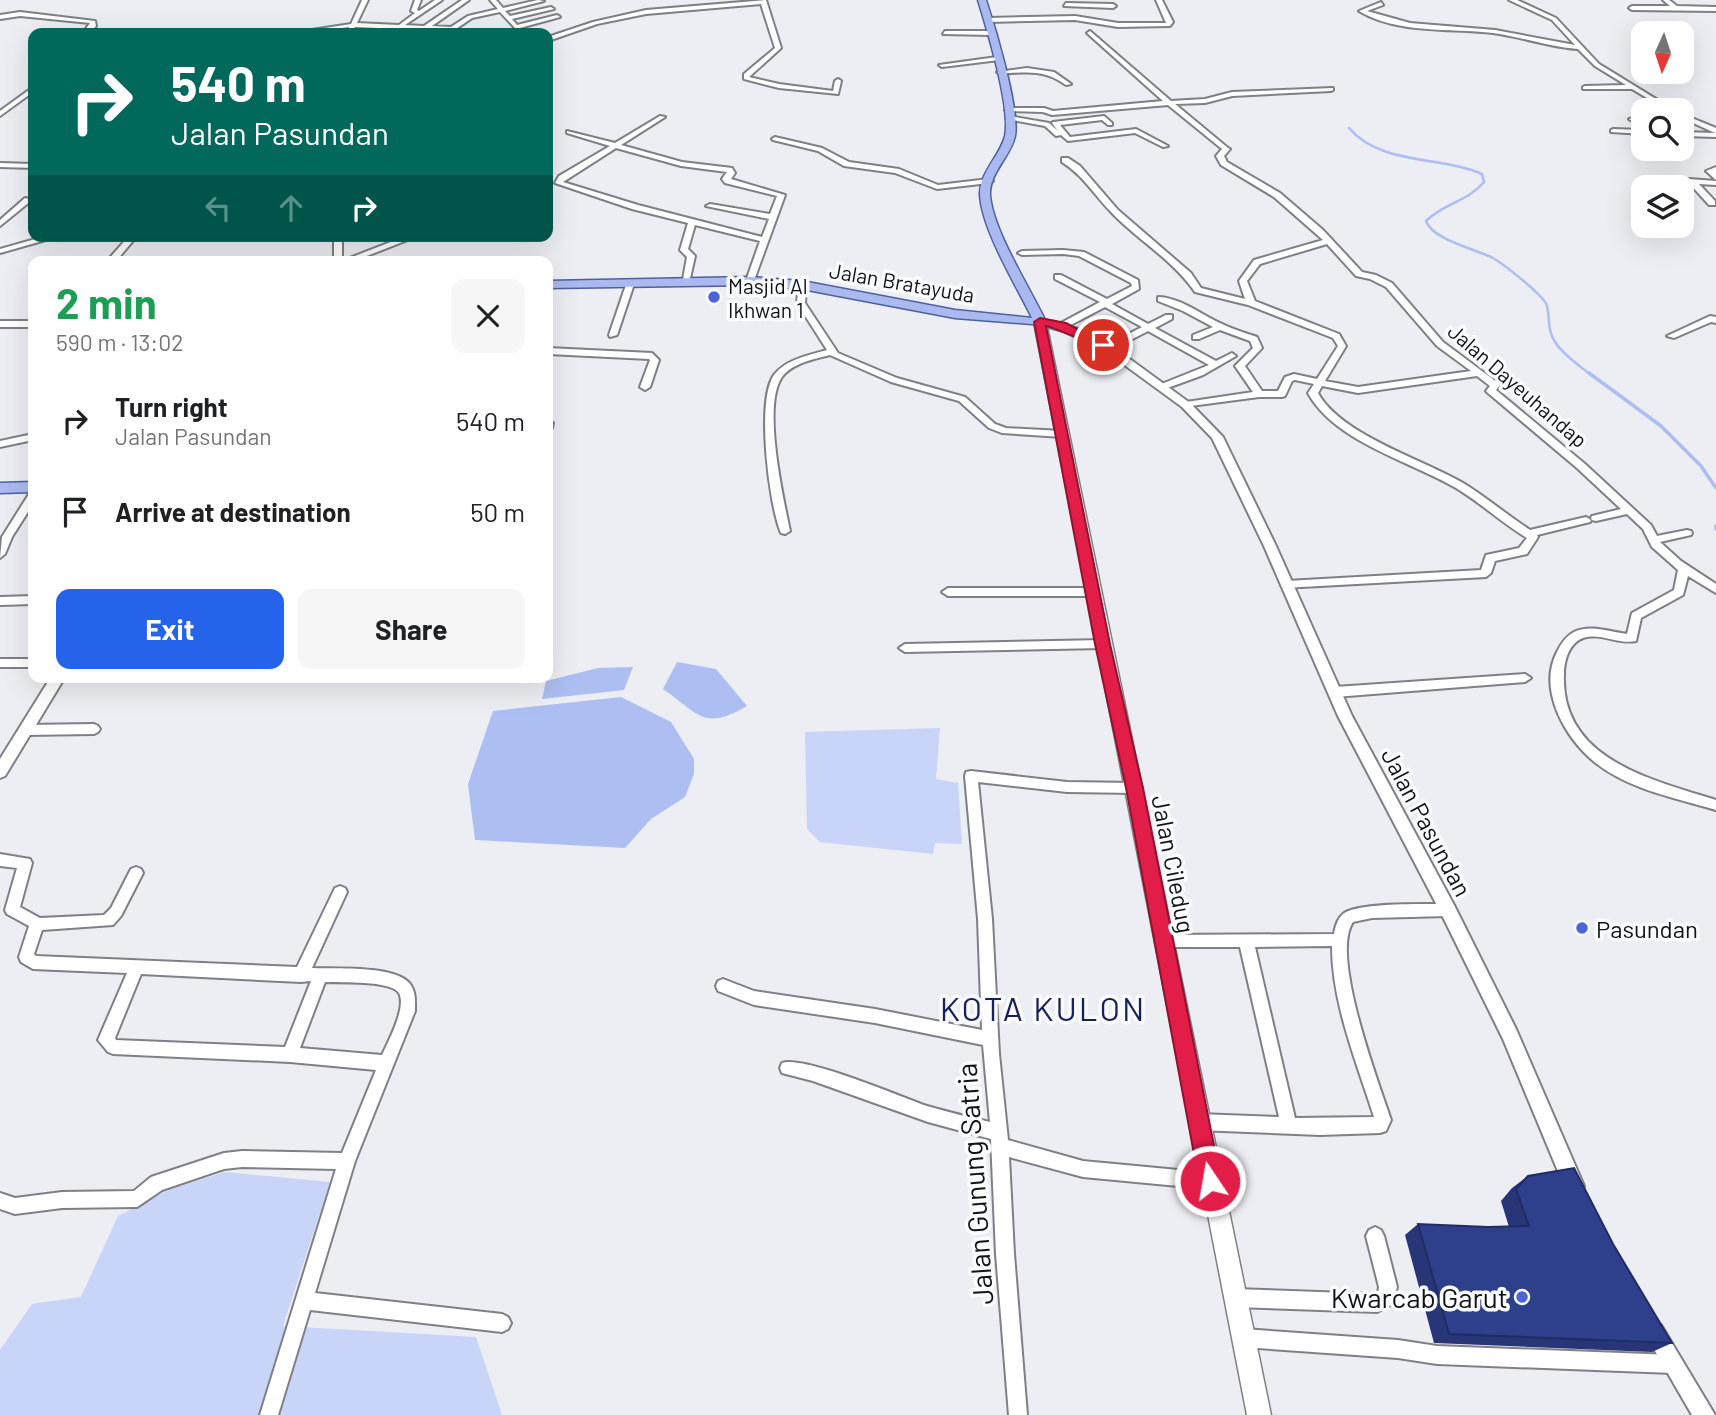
<!DOCTYPE html>
<html lang="en">
<head>
<meta charset="utf-8">
<style>
  body { margin:0; font-family:Barlow,sans-serif; background:#f6f6f6; color:#202124; height:100vh; display:flex; flex-direction:column; font-size:26px; white-space:nowrap }
  * { box-sizing:border-box; margin:0 }
  p { font-size:23px; color:#757577 }
  .icon { flex:none; width:38px; height:38px; fill:none; stroke:currentColor; stroke-width:2; stroke-linecap:round; stroke-linejoin:round }
  .map { position:relative; flex:1; overflow:hidden }
  .panel { position:absolute; left:28px; top:256px; width:525px; height:427px; display:flex; flex-direction:column; background:#fff; border-radius:14px; box-shadow:0 7px 28px #0002 }
  .panel>* { flex:none }
  .hud { position:absolute; left:28px; top:28px; width:525px; height:214px; border-radius:14px; box-shadow:0 7px 28px #0002; background:#00695c; color:#fff; overflow:hidden }
  .needle { width:46px; rotate:183deg }
  .controls { position:absolute; left:1631px; top:21px; display:grid; gap:14px }
  .controls a { display:grid; place-items:center; width:63px; height:63px; border-radius:14px; background:#fff; box-shadow:0 7px 28px #0002; font-size:35px }
  .pin { position:absolute; display:grid; place-items:center; width:60px; height:60px; color:#fff; margin:-30px; border:4px solid #fff; border-radius:50%; box-shadow:0 2px 7px #0007 }
  .me { position:absolute; width:77px; margin:-38px; rotate:348deg; stroke-linejoin:round; filter:drop-shadow(0 0 5px #0008) }
  .turn { display:flex; align-items:center; gap:24px; height:147px; padding:0 28px; font-size:32px }
  .turn .icon { width:91px; height:91px; stroke-width:2.5 }
  .turn b { display:block; font-size:49px; line-height:60px }
  .lanes { display:flex; align-items:center; height:66px; padding:0 28px; background:#0003; justify-content:center; gap:35px; direction:ltr }
  .lanes .off { opacity:.35 }
  .round { display:grid; place-items:center; flex:none; width:74px; height:74px; border-radius:14px; background:#f6f6f6 }
  .headline { display:flex; align-items:center; justify-content:space-between; height:119px; padding:0 28px }
  h1 { font-size:42px; font-weight:700; line-height:52px; color:#1e9e55 }
  .action { display:flex; gap:14px; margin-top:auto; padding:14px 28px }
  .action a { flex:1; height:80px; border-radius:14px; background:#2563eb; color:#fff; font-size:28px; font-weight:700; line-height:80px; text-align:center }
  .action a+a { background:#f6f6f6; color:#202124 }
  ul { padding:0; list-style:none }
  li { display:flex; align-items:center; gap:21px; height:91px; padding:0 28px }
  li div { flex:1 }
  li b { display:block; font-size:26px }
  li em { font-style:normal }
  .map>svg:first-child { display:block }
</style>
</head>
<body>
<div class="map">
<svg width="1716" height="1415" viewBox="0 0 1716 1415">
  <rect width="100%" height="100%" fill="#eceef3"/>
  <!-- green -->
  <path fill="#c8d4f8" d="M940 728 936 779 958 783 962 844 935 843 933 854 820 842 807 829 805 732Z
    M225 1172 330 1182 283 1326 476 1337 502 1415H0V1350L32 1304 81 1297 118 1216 169 1190Z"/>
  <!-- water -->
  <path fill="#acbef2" d="M677 662 716 669 747 706C704 731 700 715 663 689Z
    M633 667 624 690 542 699 546 681 598 668Z
    M621 697 671 722 694 759V774L685 797 651 819 625 848 475 840 468 784 493 711Z"/>
  <g fill="none" stroke-linecap="round" stroke-linejoin="round">
    <!-- stream-far1 -->
    <path stroke="#acbef2" stroke-width="2.5" d="M1349 128C1380 165 1441 156 1482 174L1484 182C1466 203 1445 202 1426 221 1432 239 1474 249 1491 257 1501 262 1545 296 1547 306 1550 319 1547 329 1555 342 1563 355 1579 365 1591 375"/>
    <!-- stream -->
    <path stroke="#acbef2" stroke-width="3.5" d="M1589 373 1661 426 1701 466 1716 488
      M1716 526V529"/>
    <defs>
      <path id="minor" d="M362 0H368L357 23 399 25 415 13 411 11 415 0H421L417 10 419 11 435 0H442L405 25 424 26 462 0H469L432 26 451 27 468 16 498 9 490 0H496L503 8 538 0 544 1 505 11 510 16 551 7 554 9 512 19 517 25 557 15 560 17 516 29 500 12 472 18 450 33H443L446 31 355 27 351 32 348 30 349 27 306 33H292L351 24Z
        M766 0 781 48 749 77 779 84 833 91 835 81 838 79 841 81 838 94 779 88 744 79V74L775 48 761 4 646 14 597 24 548 41V37L593 22 646 10Z
        M1156 0H1162L1173 22 1170 26 1118 27 1075 20 989 22 986 20 989 18 1075 16 1118 23H1166Z
        M1509 0H1517L1556 18 1599 64 1674 110H1667L1632 89H1583V87L1585 86 1626 85 1595 66 1578 49C1549 47 1522 37 1493 33 1450 28 1397 34 1359 11L1381 2 1383 5 1367 11 1410 23 1495 30 1575 45 1552 20Z
        M1663 0H1669L1677 6 1716 7V11L1632 10 1629 8 1632 6H1670Z
        M1066 3 1113 4 1116 6 1113 8 1064 6Z
        M20 12 95 21 96 26 92 30 156 31 159 33H83L90 23 20 16 0 19V15Z
        M945 31H991L994 33 991 35 943 34Z
        M1090 31 1171 101 1205 99 1232 92 1333 88V90L1331 91 1232 96 1205 103 1175 104 1228 148 1230 149 1224 156 1227 162 1280 193 1323 230 1362 272 1376 275 1392 283 1443 342 1498 383 1500 385 1496 390 1585 464 1651 525 1657 536 1687 530 1691 531 1692 533 1691 535 1660 542 1681 561 1716 584V593L1688 576 1683 595 1641 618 1636 641C1619 645 1600 632 1583 638 1569 643 1564 661 1564 674 1560 760 1653 780 1716 800V810C1676 798 1631 790 1597 764 1566 740 1537 690 1557 652 1561 644 1566 636 1574 632 1591 624 1610 632 1627 634L1632 613 1674 590 1678 570 1652 547 1643 529 1627 514 1596 521 1592 520 1591 518 1592 516 1621 509 1577 468 1488 393 1486 391 1490 386 1477 376 1358 393 1322 386 1318 393C1341 435 1422 459 1463 483 1486 497 1507 515 1530 530L1586 517 1591 520 1590 522 1537 535 1538 537 1527 554 1495 561 1491 573 1486 577 1283 588 1281 585 1283 582 1287 581 1481 570 1486 555 1519 548 1527 538C1502 523 1481 503 1456 488 1410 461 1335 442 1308 393L1314 384 1295 380 1292 381 1285 396 1282 397H1259L1183 407 1181 405 1186 402 1253 392 1235 366 1253 348 1250 341 1220 330 1199 339H1193V335L1213 327 1183 311 1158 301V297C1179 297 1202 315 1220 323 1232 329 1245 333 1257 337L1262 348 1245 366 1262 391H1278L1285 377 1294 374 1317 379 1338 346 1333 338 1248 305 1195 292C1173 260 1138 240 1112 213 1095 196 1083 175 1062 162V158H1068L1080 166 1118 210 1191 273 1201 288 1245 299 1239 281 1254 260 1323 240 1274 197 1221 165 1216 156 1222 149 1168 105 1052 115 1043 112 1006 111 1005 110 1008 108H1044L1053 111 1163 101 1087 33ZM1327 244 1356 276 1370 279 1386 287 1437 346 1471 371 1358 387 1325 381 1346 346 1339 334 1255 301 1247 281 1260 264Z
        M997 57 999 60 942 67 939 65Z
        M1027 68 1054 72 1071 84 1066 85C1045 69 1025 72 1000 74L997 72Z
        M33 87V92L0 116V111Z
        M1682 114 1716 128V137L1682 136V132L1715 133 1682 118Z
        M660 116 665 117 621 145 682 162 732 168 735 173 731 179 785 195 753 283 746 281 760 241 695 225 688 249 695 256 689 283 682 285 687 257 680 250 688 223 632 209 555 183 559 176 610 146 567 133V131L615 143ZM616 148 681 166 727 172 722 179 725 183 777 196 770 214 710 204 706 206 769 219 762 237 638 205 563 182Z
        M1009 116 1049 123 1058 131 1052 123 1053 122 1104 116 1112 123V125H1108L1102 120 1060 125 1070 137 1136 129 1168 146 1163 147 1135 133 1068 141 1061 135 1056 136 1045 126 1007 119 1006 118Z
        M1643 116V120L1632 121 1629 119Z
        M1613 129 1643 130V134L1611 132V130Z
        M775 137 822 148 849 162 899 169 938 185 989 179 993 181 989 183 937 189 895 173 844 166 818 151 773 140 772 139Z
        M0 163 33 164V168L0 167Z
        M1716 167V180L1706 171Z
        M1689 179 1716 181V185L1699 184 1715 201V205H1709L1689 183Z
        M25 198 32 200 0 226V220Z
        M46 236H60L0 253V249Z
        M129 236H137L116 261H107Z
        M334 236H342V261H334Z
        M406 236H418L354 261H342Z
        M1063 250 1084 252 1138 280 1139 289 1112 304 1148 324 1166 315H1172V319L1155 328 1216 361 1232 353 1236 356 1203 375 1162 390 1157 387 1159 385 1209 365 1148 331 1111 350H1105V346L1142 327 1105 307 1065 328H1059V324L1100 302 1055 279V275H1061L1107 299 1132 286 1131 283 1079 256 1063 254 1022 255 1018 253 1022 251Z
        M529 259 537 261H528Z
        M627 282 634 284 617 335 610 337 609 335Z
        M799 283 806 285 805 303 838 353 897 378 965 397 995 424 1006 428 1062 431 1067 434 1062 437 1002 433 989 428 959 401 891 382 830 355C815 359 792 363 782 377 762 405 783 497 790 531L785 534 781 533C769 505 756 400 774 375 786 359 810 355 827 350L797 303Z
        M1710 316 1716 317V323L1711 322 1674 338 1667 336Z
        M0 321H33V327H0Z
        M548 348 652 353 659 360 650 387 645 390 640 387 650 360 649 359 548 354Z
        M548 420 553 423 552 428 548 429Z
        M33 434V440L0 447V441Z
        M33 493V504L12 537 5 554 0 558 2 537 29 494Z
        M948 588H1093L1099 592 1093 596H948L942 592Z
        M33 596V604L0 605V597Z
        M1103 640 1109 644 1103 648 905 652 899 648 905 644Z
        M0 659H33V667H0Z
        M1525 674 1531 678 1525 682 1335 697 1329 692 1335 687Z
        M94 724 98 726 100 729 98 732 94 734 25 735 21 733 19 730 21 727 25 725Z
        M971 771 1067 782 1135 783 1140 784 1142 788 1140 792 1135 793 1067 792 978 782 992 919 999 1054 1008 1140 1083 1161 1210 1173 1216 1175 1218 1181 1216 1187 1210 1189 1083 1177 1009 1157 1014 1254 1027 1415H1009L996 1254 991 1139 928 1122 813 1081 782 1073 780 1068 782 1063C803 1055 901 1097 927 1106 947 1112 969 1117 990 1122L983 1045 875 1023 754 1005 718 991 716 986 718 981 723 979 754 991 875 1009 982 1030 978 919 965 776 966 772Z
        M0 854 30 859 32 863 20 907 40 918 104 915 111 908 131 869 136 867 141 869 143 873 121 916 113 925 42 930 34 954 36 956 297 967 335 888 340 886 345 888 347 892 312 968C334 969 396 965 410 984 416 992 415 1002 415 1011L355 1161 315 1293 502 1314 508 1317 511 1323 508 1329 502 1332 310 1310 278 1415H260L336 1169 242 1167 224 1169 162 1190 137 1207 62 1208 15 1214 0 1209V1193L15 1198 62 1192 134 1191 151 1177 224 1153 242 1151 342 1153 376 1070 290 1062 113 1054 108 1052 98 1040 127 973 33 969 21 962 19 957 29 926 7 914 5 910 17 868 0 866ZM141 974 301 982 311 981 285 1047 116 1040 115 1038ZM325 982C341 983 390 980 399 993 407 1007 388 1042 382 1055L300 1048Z
        M1448 904 1453 906 1455 910 1453 914 1448 916 1372 918 1353 922C1330 955 1378 1081 1391 1120L1386 1131 1380 1133 1320 1135 1198 1130 1192 1128 1190 1122 1192 1116 1198 1114 1279 1117 1240 947H1164L1159 946 1157 941 1159 936 1164 935 1334 934C1335 927 1338 918 1343 914 1357 902 1428 904 1448 904ZM1332 946C1332 1004 1357 1063 1374 1117L1295 1118 1255 947Z
        M1375 1227 1381 1230 1384 1236 1397 1287 1392 1304 1377 1312 1234 1307 1228 1304 1225 1298 1228 1292 1234 1289 1376 1294 1378 1293 1379 1287 1366 1236 1369 1230Z
        M1243 1329 1398 1340 1437 1346 1673 1355 1680 1357 1682 1364 1680 1371 1673 1373 1437 1364 1398 1358 1243 1347 1237 1344 1234 1338 1237 1332Z"/>
      <path id="tertiary" d="M1040 319 1079 329 1112 346 1190 403 1223 437 1276 546 1352 716 1454 905 1516 1029 1584 1186 1581 1193 1574 1196 1567 1193 1503 1039 1442 915 1338 716 1264 546 1212 438 1182 407 1104 350 1071 333 1037 324 1035 322Z
        M51 677H65L5 776 0 778V759Z
        M1654 1322 1661 1325 1715 1415H1692L1644 1332 1647 1325Z"/>
      <path id="secondary" d="M1036 320 1046 322 1271 1415H1247L1034 322Z"/>
      <path id="primary" d="M978 0H986C995 27 1020 110 1015 136 1011 156 989 173 990 195 993 231 1030 288 1046 322L1044 325 955 318 802 289 750 285 548 288V281L750 277 802 281 955 310 1032 318C1016 285 982 230 980 195 979 173 1000 156 1005 136 1011 108 987 29 978 0Z
        M33 482V492L0 493V483Z"/>
    </defs>
    <!-- minor casing -->
    <use href="#minor" stroke="#7f8085" stroke-width="4"/>
    <!-- tertiary casing -->
    <use href="#tertiary" stroke="#7f8085" stroke-width="4"/>
    <!-- secondary casing -->
    <use href="#secondary" stroke="#7f8085" stroke-width="3"/>
    <!-- primary casing -->
    <use href="#primary" stroke="#4f619c" stroke-width="3"/>
    <!-- minor -->
    <use href="#minor" fill="#fff" fill-rule="evenodd"/>
    <!-- tertiary -->
    <use href="#tertiary" fill="#fff" fill-rule="evenodd"/>
    <!-- secondary -->
    <use href="#secondary" fill="#fff" fill-rule="evenodd"/>
    <!-- primary -->
    <use href="#primary" fill="#aab9f0" fill-rule="evenodd"/>
  </g>
  <!-- wall -->
  <path fill="#283678" d="M1528 1176 1613 1244 1672 1343 1652 1352 1434 1343 1405 1235 1418 1224 1488 1227H1509L1501 1201 1512 1188Z"/>
  <!-- building -->
  <path fill="#2e3f8c" stroke="#202c62" stroke-width="2" d="M1574 1168 1613 1244 1672 1343 1449 1334 1418 1224 1488 1227 1529 1226 1516 1189 1528 1176Z"/>
  <!-- route -->
  <path fill="#e11d48" stroke="#92132f" stroke-width="2" d="M1040 318 1066 323 1108 345C1098 352 1062 329 1046 326L1110 644 1143 788 1221 1181 1218 1189 1210 1192 1203 1189 1199 1181 1126 788 1095 644 1034 322Z"/>
  <!-- markers -->
  <g fill="#4b64d8" stroke="#fafbfe" stroke-width="2.5">
    <circle cx="714" cy="297" r="7"/>
    <circle cx="1582" cy="928" r="7"/>
    <circle cx="1522" cy="1297" r="7"/>
  </g>
  <g text-anchor="middle" dominant-baseline="central" stroke-width="7" stroke-linejoin="round" paint-order="stroke">
    <!-- far-street labels -->
    <g font-size="21" fill="#111214" stroke="#fafbfe">
      <text transform="translate(902 282) rotate(10)">Jalan Bratayuda</text>
      <text transform="translate(1518 385) rotate(41)">Jalan Dayeuhandap</text>
    </g>
    <!-- far-poi labels -->
    <g font-size="21" fill="#111214" stroke="#fafbfe" text-anchor="start">
      <text x="728" y="285">Masjid Al<tspan x="728" dy="24">Ikhwan 1</tspan></text>
    </g>
    <!-- street labels -->
    <g font-size="24" fill="#111214" stroke="#fafbfe">
      <text transform="translate(1427 822) rotate(62)">Jalan Pasundan</text>
      <text transform="translate(1174 864) rotate(79)">Jalan Ciledug</text>
    </g>
    <!-- poi labels -->
    <g font-size="24" fill="#111214" stroke="#fafbfe" text-anchor="start">
      <text x="1596" y="928">Pasundan</text>
    </g>
    <!-- near-street labels -->
    <g font-size="28" fill="#111214" stroke="#fafbfe">
      <text transform="translate(974 1184) rotate(-94)">Jalan Gunung Satria</text>
    </g>
    <!-- near-poi labels -->
    <g font-size="28" fill="#111214" stroke="#fafbfe" text-anchor="end">
      <text x="1508" y="1297">Kwarcab Garut</text>
    </g>
    <!-- near-quarter labels -->
    <g font-size="33" letter-spacing="2" fill="#18225a" stroke="#fafbfe">
      <text x="1043" y="1008">KOTA KULON</text>
    </g>
  </g>
</svg>
<div class="controls">
<a><svg class="needle" viewBox="-14 -14 28 28"><path d="M0-13l5 13h-10z" fill="#e53935"/><path d="M0 13l5-13h-10z" fill="#757577"/></svg></a>
<a><svg class="icon" aria-label="search" viewBox="0 0 24 24"><circle cx="10" cy="10" r="6"/><path d="M15 15l6 6"/></svg></a>
<a><svg class="icon" aria-label="layers" viewBox="0 0 24 24"><path d="M12 4l9 5-9 5-9-5zM3 14l9 5 9-5"/></svg></a>
</div>
<div class="pin" style="left:1103px;top:345px;background:#d93025"><svg class="icon" aria-label="arrive" viewBox="0 0 24 24"><path d="M6 21V4h12l-3 4 3 4H6"/></svg></div>
<svg class="me" style="left:1210px;top:1181px" viewBox="-20 -20 40 40"><circle r="17" fill="#e11d48" stroke="#fff" stroke-width="3"/><path d="M0-11L8 9 0 5-8 9z" fill="#fff"/></svg>
<div class="hud">
<div class="turn"><svg class="icon" aria-label="right" viewBox="0 0 24 24"><path d="M7 20v-9h11M14 6l5 5-5 5"/></svg><div><b>540 m</b>Jalan Pasundan</div></div>
<div class="lanes"><svg class="icon off" aria-label="left" viewBox="0 0 24 24"><path d="M17 20v-9H6M10 6l-5 5 5 5"/></svg><svg class="icon off" aria-label="ahead" viewBox="0 0 24 24"><path d="M12 20V5M6 11l6-6 6 6"/></svg><svg class="icon" aria-label="right" viewBox="0 0 24 24"><path d="M7 20v-9h11M14 6l5 5-5 5"/></svg></div>
</div>
<section class="panel">
<div class="headline"><div><h1>2 min</h1><p>590 m · 13:02</p></div><a class="round"><svg class="icon" aria-label="close" viewBox="0 0 24 24"><path d="M6 6l12 12M18 6L6 18"/></svg></a></div>
<ul>
<li><svg class="icon" aria-label="right" viewBox="0 0 24 24"><path d="M7 20v-9h11M14 6l5 5-5 5"/></svg><div><b>Turn right</b><p>Jalan Pasundan</p></div><em>540 m</em></li>
<li><svg class="icon" aria-label="arrive" viewBox="0 0 24 24"><path d="M6 21V4h12l-3 4 3 4H6"/></svg><div><b>Arrive at destination</b></div><em>50 m</em></li>
</ul>
<div class="action"><a>Exit</a><a>Share</a></div>
</section>
</div>
</body>
</html>
